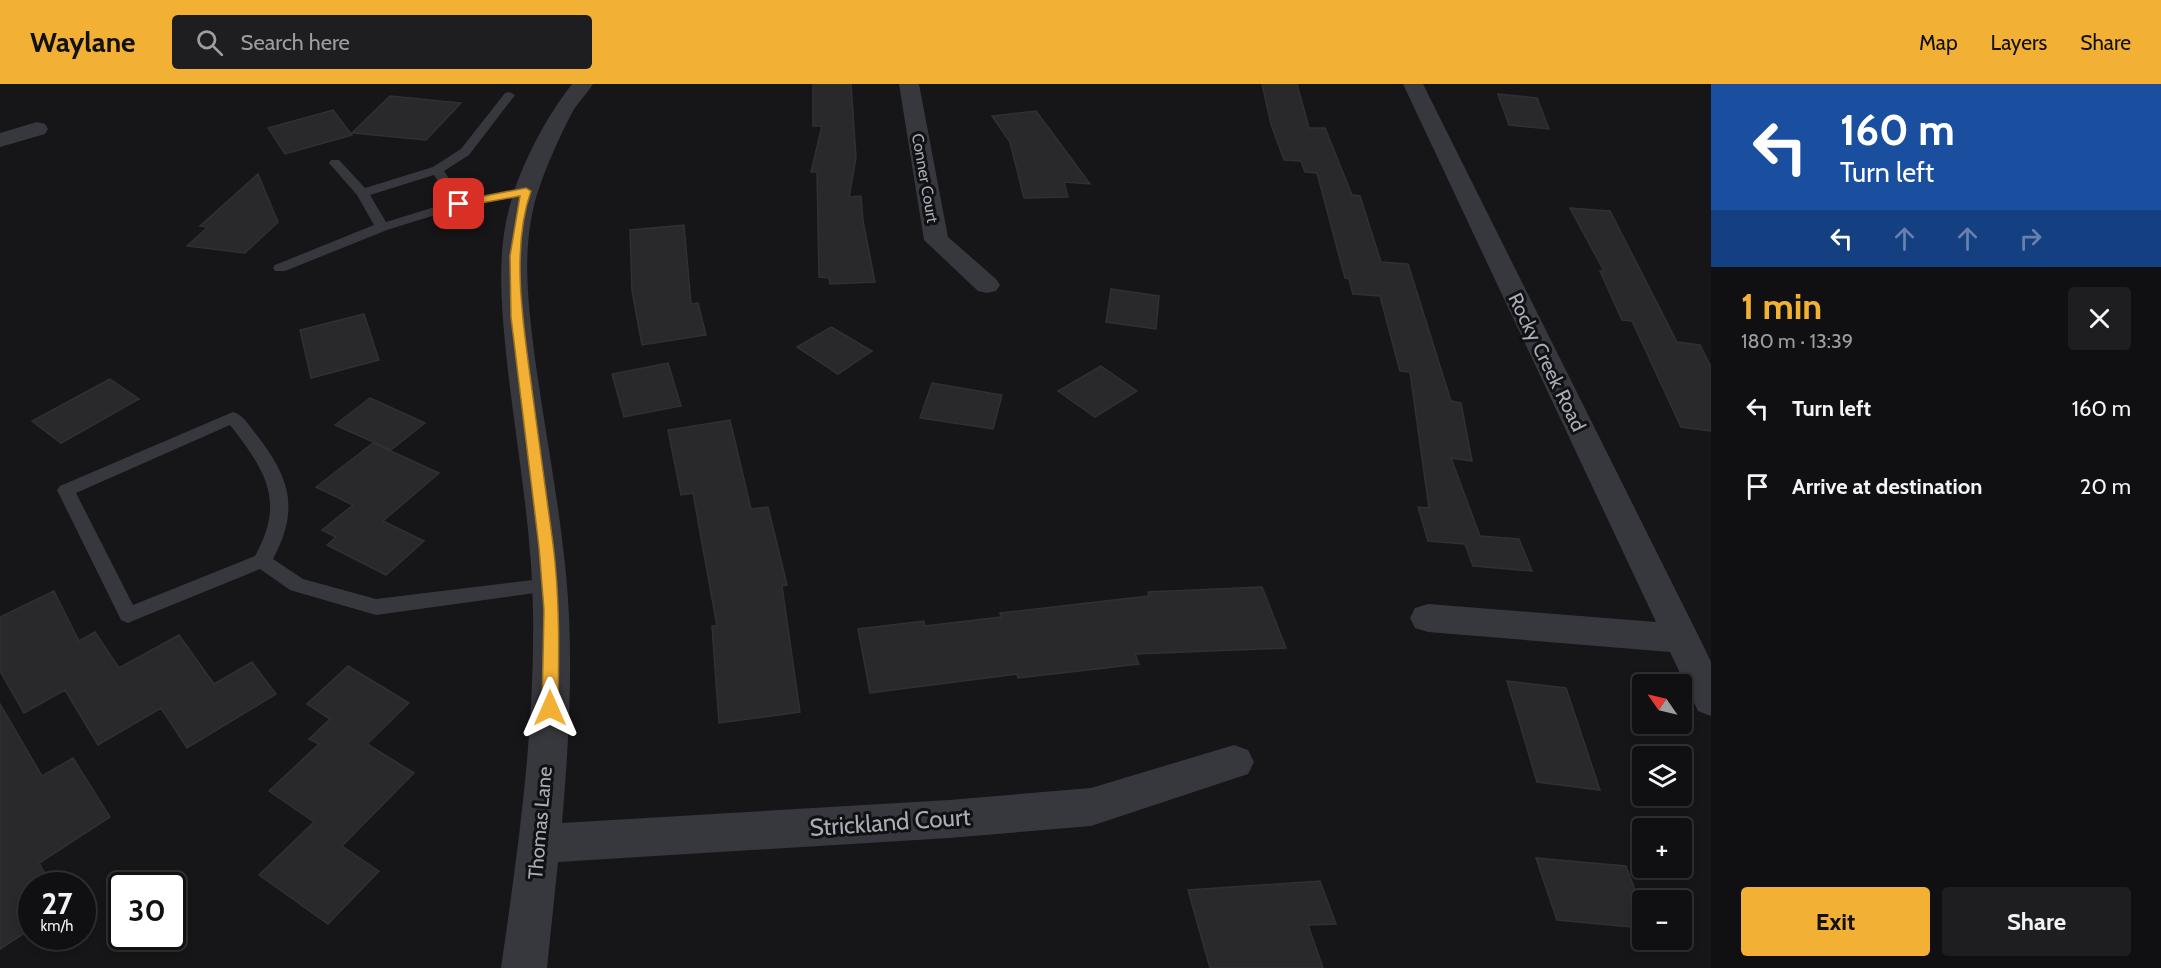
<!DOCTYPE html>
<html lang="en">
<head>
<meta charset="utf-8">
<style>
  body { margin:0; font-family:Cabin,sans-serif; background:#1e1e20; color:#f1f3f6; height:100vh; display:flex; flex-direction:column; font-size:22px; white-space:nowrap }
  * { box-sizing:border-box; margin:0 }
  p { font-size:20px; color:#9c9d9f }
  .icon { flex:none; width:33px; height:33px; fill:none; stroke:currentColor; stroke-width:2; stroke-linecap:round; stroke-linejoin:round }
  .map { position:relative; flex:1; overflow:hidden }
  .details { display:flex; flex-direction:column; background:#101012; width:450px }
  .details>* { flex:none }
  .guide { background:#1a4fa0; color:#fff; overflow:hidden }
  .needle { width:39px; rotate:304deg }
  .buttons { position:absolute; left:1632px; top:590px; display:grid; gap:12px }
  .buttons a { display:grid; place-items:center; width:60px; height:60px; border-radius:6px; background:#101012; box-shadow:0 3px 9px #0003,0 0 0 2px #303032; font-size:30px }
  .speed { position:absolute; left:18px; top:788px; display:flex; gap:12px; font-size:30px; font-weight:700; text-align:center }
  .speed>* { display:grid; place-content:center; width:78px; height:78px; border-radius:50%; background:#101012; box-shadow:0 3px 9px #0003,0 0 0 2px #303032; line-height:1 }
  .speed small { font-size:15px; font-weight:400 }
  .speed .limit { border:3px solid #111; border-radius:9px; background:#fff; color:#111 }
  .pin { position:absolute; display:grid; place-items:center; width:51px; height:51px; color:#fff; margin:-26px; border-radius:12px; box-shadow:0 3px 9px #0006 }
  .me { position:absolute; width:66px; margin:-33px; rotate:0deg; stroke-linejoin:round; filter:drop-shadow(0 0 4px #0008) }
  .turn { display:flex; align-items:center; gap:21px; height:126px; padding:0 30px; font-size:27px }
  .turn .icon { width:78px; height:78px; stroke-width:2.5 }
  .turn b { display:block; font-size:42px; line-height:51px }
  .lanes { display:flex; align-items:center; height:57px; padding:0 30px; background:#0003; justify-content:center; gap:30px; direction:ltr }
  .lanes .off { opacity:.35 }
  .round { display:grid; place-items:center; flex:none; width:63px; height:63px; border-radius:6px; background:#1e1e20 }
  .summary { display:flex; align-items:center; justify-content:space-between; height:102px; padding:0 30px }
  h1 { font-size:36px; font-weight:700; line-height:45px; color:#f2b134 }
  .action { display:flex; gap:12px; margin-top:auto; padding:12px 30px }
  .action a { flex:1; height:69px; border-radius:6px; background:#f2b134; color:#111; font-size:24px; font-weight:700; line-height:69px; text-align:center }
  .action a+a { background:#1e1e20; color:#f1f3f6 }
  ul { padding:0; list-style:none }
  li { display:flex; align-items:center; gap:18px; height:78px; padding:0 30px }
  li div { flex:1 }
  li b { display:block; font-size:22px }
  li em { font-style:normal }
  header { display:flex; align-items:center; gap:36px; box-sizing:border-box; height:84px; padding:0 30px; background:#f2b134; color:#111 }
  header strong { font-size:28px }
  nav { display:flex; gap:33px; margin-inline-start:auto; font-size:21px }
  .search { width:420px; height:54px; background:#1e1e20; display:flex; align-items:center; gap:15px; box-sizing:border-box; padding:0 21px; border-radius:6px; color:#9c9d9f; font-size:22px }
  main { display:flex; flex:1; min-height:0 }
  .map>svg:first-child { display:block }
</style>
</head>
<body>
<header>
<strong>Waylane</strong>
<div class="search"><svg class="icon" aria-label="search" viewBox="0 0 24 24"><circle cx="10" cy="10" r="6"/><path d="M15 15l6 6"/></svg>Search here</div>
<nav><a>Map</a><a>Layers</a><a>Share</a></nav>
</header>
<main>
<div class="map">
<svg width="1711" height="884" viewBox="0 0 1711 884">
  <rect width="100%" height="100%" fill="#161618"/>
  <!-- building -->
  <path fill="#29292c" stroke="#303034" stroke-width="1.5" d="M813 0H851L856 74 849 113 861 112 863 137 875 198 830 200 829 194 819 193 817 88H811L822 42H813Z
    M1262 0H1297L1309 44H1325L1352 111 1360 112 1381 178 1408 180 1451 317 1461 319 1472 377 1451 374 1480 452 1519 455 1532 487 1473 482 1465 460 1428 457 1418 423 1429 424 1410 288 1400 287 1380 212 1353 210 1349 195 1345 194 1317 89 1305 88 1301 77 1284 76 1271 40Z
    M1498 10 1537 14 1549 45 1509 41Z
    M390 12 461 19 426 56 352 49Z
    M333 26 352 51 285 70 268 44Z
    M1036 27 1090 100 1064 98 1068 113 1024 114 1010 58 992 32Z
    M258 90 278 138 245 169 187 162 208 143 200 142Z
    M1570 124 1610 127 1677 258 1700 261 1711 283V347L1681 343 1632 237 1622 236 1600 187H1604Z
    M684 141 691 220 698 219 706 251 642 261 632 207 630 146Z
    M1111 205 1159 212 1156 245 1106 238Z
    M364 230 379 276 311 294 300 246Z
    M831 243 872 267 838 290 797 263Z
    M668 279 681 322 624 333 612 290Z
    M1101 282 1137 307 1095 333 1058 307Z
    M110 295 139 315 61 359 32 337Z
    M932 299 1002 311 993 345 920 334Z
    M370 314 425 339 391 366 335 341Z
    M730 336 751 425 768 423 787 501 782 502 800 628 719 639 712 542H717L693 409 681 411 668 346Z
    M373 359 439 389 383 437 424 457 386 491 327 461 336 453 322 446 353 421 316 403Z
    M1262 503 1286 564 1135 570 1139 580 1018 594 1017 590 870 609 858 545 924 537 925 542 1001 533 1000 529 1149 512 1148 508Z
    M54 507 79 557 95 548 119 584 179 551 214 600 252 578 276 610 187 664 161 624 98 661 65 606 24 629 0 587V533Z
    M348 582 409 619 367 660 414 689 342 762 379 787 328 840 259 791 314 738 269 707 319 660 309 655 330 635 307 620Z
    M1507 597 1566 604 1600 706 1537 698Z
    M0 620 42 692 73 674 110 733 39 779 51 801H32V844L0 865Z
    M1536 774 1626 782 1642 825V844L1557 836Z
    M1320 797 1336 840 1308 841 1323 884H1210L1188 806Z"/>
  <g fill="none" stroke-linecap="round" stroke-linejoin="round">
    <!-- lane -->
    <path fill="#37383d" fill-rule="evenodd" d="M509 8 515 11 469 71 444 87 463 115 526 103 531 104 532 107 531 110 461 123 387 146 285 187H275L273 184 275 181 374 141 357 111 329 79 331 76H339L365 104 433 83 461 65 505 9ZM434 91 451 118 386 138 370 111Z
      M233 328C243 330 249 342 256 350 290 394 300 424 273 475L303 495 376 515 549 494 556 496 558 501 556 506 376 531 290 506 260 485 135 536 128 539 121 536 57 406 60 402ZM230 341C265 386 286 417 255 472L133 521 76 409Z"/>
    <!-- street -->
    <path fill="#37383d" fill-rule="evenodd" d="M572 0H593C587 10 577 19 572 29 558 55 539 98 533 126 522 174 529 226 535 275 545 347 559 418 566 490 574 573 569 657 562 739L949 716 1091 704 1234 661 1248 666 1254 678 1248 690 1091 742 949 754 558 778 547 884H501C518 766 535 647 533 527 532 443 516 361 507 278 502 228 496 174 509 125 519 84 546 33 572 0Z
      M899 0H919L948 153 996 195 1000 201 996 207 987 209 978 207 924 156Z
      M1403 0H1423L1700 555 1711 578V632L1698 627 1670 568 1428 548 1415 544 1410 534 1415 524 1428 520 1656 538Z
      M37 38 45 40 48 45 45 50 0 63V49Z"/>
  </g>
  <!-- route -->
  <path fill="#f2b134" stroke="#9d7322" stroke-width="1.5" d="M526 104 531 107C510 167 524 245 532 306 539 357 546 409 553 460 560 514 559 569 558 624L556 628 550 630 545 628 542 624 544 526 539 463 511 233 510 172 520 112 459 123 454 120 459 117Z"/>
  <g text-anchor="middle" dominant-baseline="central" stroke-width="6" stroke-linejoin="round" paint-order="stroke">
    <!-- far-street labels -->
    <g font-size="16" fill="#a8adb8" stroke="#111113">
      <text transform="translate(925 94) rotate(80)">Conner Court</text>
    </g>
    <!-- street labels -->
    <g font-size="20" fill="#a8adb8" stroke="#111113">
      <text transform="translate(1547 278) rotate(64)">Rocky Creek Road</text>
      <text transform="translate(540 739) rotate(-85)">Thomas Lane</text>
    </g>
    <!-- near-street labels -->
    <g font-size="24" fill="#a8adb8" stroke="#111113">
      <text transform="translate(890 738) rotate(-4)">Strickland Court</text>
    </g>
  </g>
</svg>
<div class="buttons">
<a><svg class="needle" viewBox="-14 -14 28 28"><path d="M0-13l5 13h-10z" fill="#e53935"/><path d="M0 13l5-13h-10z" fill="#9c9d9f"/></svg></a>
<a><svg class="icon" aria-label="layers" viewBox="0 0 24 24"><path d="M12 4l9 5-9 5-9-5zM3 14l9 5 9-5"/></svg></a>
<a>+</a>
<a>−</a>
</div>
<div class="speed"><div>27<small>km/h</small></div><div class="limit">30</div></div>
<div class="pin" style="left:459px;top:120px;background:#d93025"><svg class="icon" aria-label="arrive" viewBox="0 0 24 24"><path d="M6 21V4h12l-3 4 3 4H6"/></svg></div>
<svg class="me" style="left:550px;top:624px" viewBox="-20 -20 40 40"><path d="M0-17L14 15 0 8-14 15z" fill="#f2b134" stroke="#fff" stroke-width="4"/></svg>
</div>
<section class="details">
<div class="guide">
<div class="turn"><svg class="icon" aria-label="left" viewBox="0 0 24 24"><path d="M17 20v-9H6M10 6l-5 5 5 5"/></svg><div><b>160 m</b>Turn left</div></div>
<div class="lanes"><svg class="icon" aria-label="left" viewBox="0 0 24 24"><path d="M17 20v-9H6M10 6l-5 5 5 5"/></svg><svg class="icon off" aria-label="ahead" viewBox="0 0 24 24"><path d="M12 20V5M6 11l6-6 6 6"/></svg><svg class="icon off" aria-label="ahead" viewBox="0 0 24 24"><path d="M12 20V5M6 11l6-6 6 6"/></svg><svg class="icon off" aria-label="right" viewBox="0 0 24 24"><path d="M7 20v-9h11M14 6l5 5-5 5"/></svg></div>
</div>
<div class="summary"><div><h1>1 min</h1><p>180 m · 13:39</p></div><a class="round"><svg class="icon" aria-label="close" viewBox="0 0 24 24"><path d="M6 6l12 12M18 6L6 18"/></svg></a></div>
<ul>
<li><svg class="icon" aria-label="left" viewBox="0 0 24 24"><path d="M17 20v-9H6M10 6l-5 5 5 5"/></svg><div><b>Turn left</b></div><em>160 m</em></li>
<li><svg class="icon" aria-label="arrive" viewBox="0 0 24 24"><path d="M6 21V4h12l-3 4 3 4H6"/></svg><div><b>Arrive at destination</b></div><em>20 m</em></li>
</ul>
<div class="action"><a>Exit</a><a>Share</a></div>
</section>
</main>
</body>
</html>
